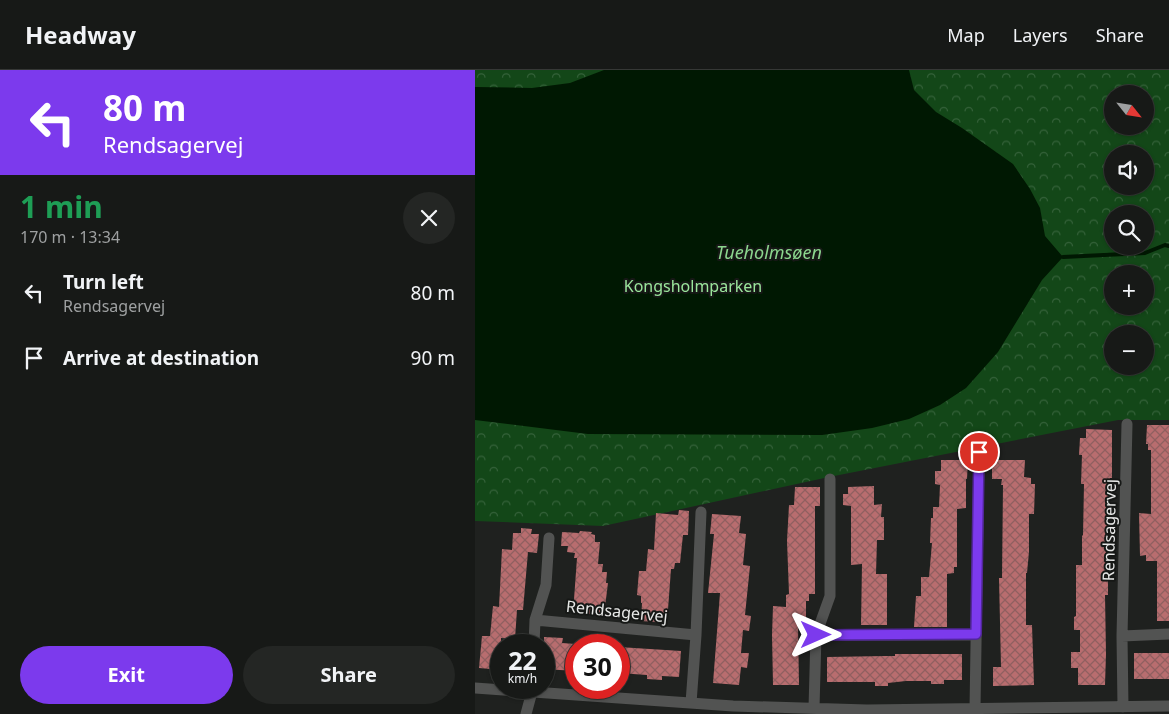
<!DOCTYPE html>
<html lang="en">
<head>
<meta charset="utf-8">
<style>
  body { margin:0; font-family:"Noto Sans",sans-serif; background:#242624; color:#f1f3f6; height:100vh; display:flex; flex-direction:column; font-size:19px; white-space:nowrap }
  * { box-sizing:border-box; margin:0 }
  p { font-size:16px; color:#9ea0a1 }
  .icon { flex:none; width:28px; height:28px; fill:none; stroke:currentColor; stroke-width:2; stroke-linecap:round; stroke-linejoin:round }
  .map { position:relative; flex:1; overflow:hidden }
  .side { display:flex; flex-direction:column; background:#171917; width:475px }
  .side>* { flex:none }
  .banner { background:#7c3aed; color:#fff; overflow:hidden }
  .needle { width:32px; rotate:120deg }
  .tools { position:absolute; left:629px; top:15px; display:grid; gap:10px }
  .tools a { display:grid; place-items:center; width:50px; height:50px; border-radius:50%; background:#171917; box-shadow:0 1px 4px #0004,0 0 0 1px #363836; font-size:25px }
  .speed { position:absolute; left:15px; top:564px; display:flex; gap:10px; font-size:25px; font-weight:700; text-align:center }
  .speed>* { display:grid; place-content:center; width:65px; height:65px; border-radius:50%; background:#171917; box-shadow:0 1px 4px #0004,0 0 0 1px #363836; line-height:1 }
  .speed small { font-size:12px; font-weight:400 }
  .speed .limit { border:8px solid #d22; background:#fff; color:#111 }
  .pin { position:absolute; display:grid; place-items:center; width:42px; height:42px; color:#fff; margin:-21px; border:2px solid #fff; border-radius:50%; box-shadow:0 1px 5px #0007 }
  .me { position:absolute; width:55px; margin:-28px; rotate:90deg; stroke-linejoin:round; filter:drop-shadow(0 0 4px #0008) }
  .turn { display:flex; align-items:center; gap:18px; height:105px; padding:0 20px; font-size:22px }
  .turn .icon { width:65px; height:65px; stroke-width:2.5 }
  .turn b { display:block; font-size:35px; line-height:42px }
  .round { display:grid; place-items:center; flex:none; width:52px; height:52px; border-radius:26px; background:#242624 }
  .headline { display:flex; align-items:center; justify-content:space-between; height:85px; padding:0 20px }
  h1 { font-size:30px; font-weight:700; line-height:38px; color:#1e9e55 }
  .action { display:flex; gap:10px; margin-top:auto; padding:10px 20px }
  .action a { flex:1; height:58px; border-radius:30px; background:#7c3aed; color:#fff; font-size:20px; font-weight:700; line-height:58px; text-align:center }
  .action a+a { background:#242624; color:#f1f3f6 }
  ul { padding:0; list-style:none }
  li { display:flex; align-items:center; gap:15px; height:65px; padding:0 20px }
  li div { flex:1 }
  li b { display:block; font-size:19px }
  li em { font-style:normal }
  header { display:flex; align-items:center; gap:30px; box-sizing:border-box; height:70px; padding:0 25px; background:#171917; border-bottom:1px solid #363836 }
  header strong { font-size:24px }
  nav { display:flex; gap:28px; margin-inline-start:auto; font-size:18px }
  main { display:flex; flex:1; min-height:0 }
  .map>svg:first-child { display:block }
</style>
</head>
<body>
<header>
<strong>Headway</strong>
<nav><a>Map</a><a>Layers</a><a>Share</a></nav>
</header>
<main>
<section class="side">
<div class="banner">
<div class="turn"><svg class="icon" aria-label="left" viewBox="0 0 24 24"><path d="M17 20v-9H6M10 6l-5 5 5 5"/></svg><div><b>80 m</b>Rendsagervej</div></div>
</div>
<div class="headline"><div><h1>1 min</h1><p>170 m · 13:34</p></div><a class="round"><svg class="icon" aria-label="close" viewBox="0 0 24 24"><path d="M6 6l12 12M18 6L6 18"/></svg></a></div>
<ul>
<li><svg class="icon" aria-label="left" viewBox="0 0 24 24"><path d="M17 20v-9H6M10 6l-5 5 5 5"/></svg><div><b>Turn left</b><p>Rendsagervej</p></div><em>80 m</em></li>
<li><svg class="icon" aria-label="arrive" viewBox="0 0 24 24"><path d="M6 21V4h12l-3 4 3 4H6"/></svg><div><b>Arrive at destination</b></div><em>90 m</em></li>
</ul>
<div class="action"><a>Exit</a><a>Share</a></div>
</section>
<div class="map">
<svg width="694" height="644" viewBox="0 0 694 644">
  <defs>
    <pattern id="park-crowns" width="20" height="18" patternUnits="userSpaceOnUse" patternTransform="scale(1.25)"><rect width="20" height="18" fill="#134718"/><path d="M2 6a3 3 0 1 1 6 0M12 15a3 3 0 1 1 6 0" fill="none" stroke="#35623a"/></pattern>
    <pattern id="building-cross-hatch" width="8" height="8" patternUnits="userSpaceOnUse" patternTransform="scale(1.25)"><rect width="8" height="8" fill="#b86d6f"/><path d="M0 0l8 8M0 8l8-8" fill="none" stroke="#905f60"/></pattern>
  </defs>
  <rect width="100%" height="100%" fill="#1f211f"/>
  <!-- park -->
  <path fill="url(#park-crowns)" fill-rule="evenodd" d="M0 0H694V350H643L354 407 128 456 0 451ZM638 24H670V56H638ZM638 84H670V116H638ZM638 144H670V176H638ZM638 204H670V236H638ZM638 264H670V296H638Z"/>
  <!-- water -->
  <path fill="#001802" d="M129 0H434L439 20 461 42 487 58 538 94 555 119 565 138 570 166 588 187 567 210 523 282 491 318 465 335 434 349 397 358 347 365 113 364 0 350V17L57 18 95 13Z"/>
  <g fill="none" stroke-linecap="round" stroke-linejoin="round">
    <!-- stream -->
    <path stroke="#001802" stroke-width="4" d="M588 187 670 183 690 175 694 176"/>
  </g>
  <!-- building -->
  <path fill="url(#building-cross-hatch)" d="M672 355H694V551H682V491H671V485L665 486 664 443 676 444V380H673V374H671Z
    M611 359 637 360V408H635L633 467V525H630L631 584 630 615H603V598H596V582H605V560H599V547L601 546V495H607V466L608 465 609 414H606L607 385H604L605 368H611Z
    M466 390H493L492 409H491V438L482 439V497H479V503L472 504V557H439L441 526H446V507H454L457 473H455L456 448H458V437H464L465 415 460 414V401H466Z
    M517 390H550L549 407 556 408V414H560L559 444H554V482L552 503H551V555H557L559 615 518 616V597H526L524 508H527L528 415H526L527 409H517Z
    M399 416V435L407 434 406 447H409V470H402L401 504H412V555H386L387 494 376 495V436L368 435V424H373V417Z
    M320 417H345V436H340V524H334V531H331V555H323L324 615H298L297 565 298 536 311 537V525L314 524 312 471 314 435H319Z
    M204 440 214 441 213 465H208L205 493H200L199 499H196L192 553 166 551 167 533H166V526L162 525 164 501H171L173 479 179 480 181 443 203 445Z
    M237 444 266 446 264 463 271 464 268 495 275 496 270 545 276 546 274 561 268 560 266 583H274L272 598 266 597 264 615 238 613 245 523H233L239 464H235Z
    M46 458 57 459 56 464H64L62 483 53 482 48 540H42L40 569 26 568V600L4 598 7 566H15L18 536 24 537 27 479 37 480 38 463H46Z
    M105 461 117 462 116 464 120 465V472H125L123 494H128L127 502H132L131 513H133L129 545 98 543 102 488H99L100 483 92 482 93 476H86L87 462 104 463Z
    M69 567 88 568 87 573 101 574V601L69 599Z
    M144 577 206 581 204 607 187 606V610L172 609V605L144 603Z
    M659 583H694V609H659Z
    M420 584H487V610H469V614H456V611H431L413 613V616H400V612H352V587L411 586H420Z"/>
  <g fill="none" stroke-linecap="round" stroke-linejoin="round">
    <!-- street -->
    <path stroke="#525352" stroke-width="11" d="M60 550 221 565
      M341 565H501
      M647 566 694 564
      M59 575 60 550 71 515 74 468
      M0 618 258 636 392 640 694 636
      M216 633 221 565 226 442
      M648 637 647 566 652 354
      M339 638 341 565 355 526V409
      M500 639 504 382
      M51 644 58 618"/>
  </g>
  <g fill="none" stroke-linecap="round" stroke-linejoin="round">
    <defs>
      <path id="route" d="M341 565 501 564 504 382"/>
    </defs>
    <!-- route casing -->
    <use href="#route" stroke="#51269a" stroke-width="12"/>
    <!-- route -->
    <use href="#route" stroke="#7c3aed" stroke-width="9"/>
  </g>
  <g text-anchor="middle" dominant-baseline="central" stroke-width="4" stroke-linejoin="round" paint-order="stroke">
    <!-- park labels -->
    <g font-size="16" fill="#9be69c" stroke="#161816">
      <text x="218" y="216">Kongsholmparken</text>
    </g>
    <!-- street labels -->
    <g font-size="16" fill="#e7e8e7" stroke="#161816">
      <text transform="translate(634 460) rotate(-89)">Rendsagervej</text>
      <text transform="translate(142 541) rotate(6)">Rendsagervej</text>
    </g>
    <!-- water labels -->
    <g font-size="18" font-style="italic" fill="#8cd68e" stroke="#161816">
      <text x="294" y="182">Tueholmsøen</text>
    </g>
  </g>
</svg>
<div class="tools">
<a><svg class="needle" viewBox="-14 -14 28 28"><path d="M0-13l5 13h-10z" fill="#e53935"/><path d="M0 13l5-13h-10z" fill="#9ea0a1"/></svg></a>
<a><svg class="icon" aria-label="sound" viewBox="0 0 24 24"><path d="M4 9h4l5-4v14l-5-4H4zM17 9q2 3 0 6"/></svg></a>
<a><svg class="icon" aria-label="search" viewBox="0 0 24 24"><circle cx="10" cy="10" r="6"/><path d="M15 15l6 6"/></svg></a>
<a>+</a>
<a>−</a>
</div>
<div class="speed"><div>22<small>km/h</small></div><div class="limit">30</div></div>
<div class="pin" style="left:504px;top:382px;background:#d93025"><svg class="icon" aria-label="arrive" viewBox="0 0 24 24"><path d="M6 21V4h12l-3 4 3 4H6"/></svg></div>
<svg class="me" style="left:341px;top:565px" viewBox="-20 -20 40 40"><path d="M0-17L14 15 0 8-14 15z" fill="#7c3aed" stroke="#fff" stroke-width="4"/></svg>
</div>
</main>
</body>
</html>
